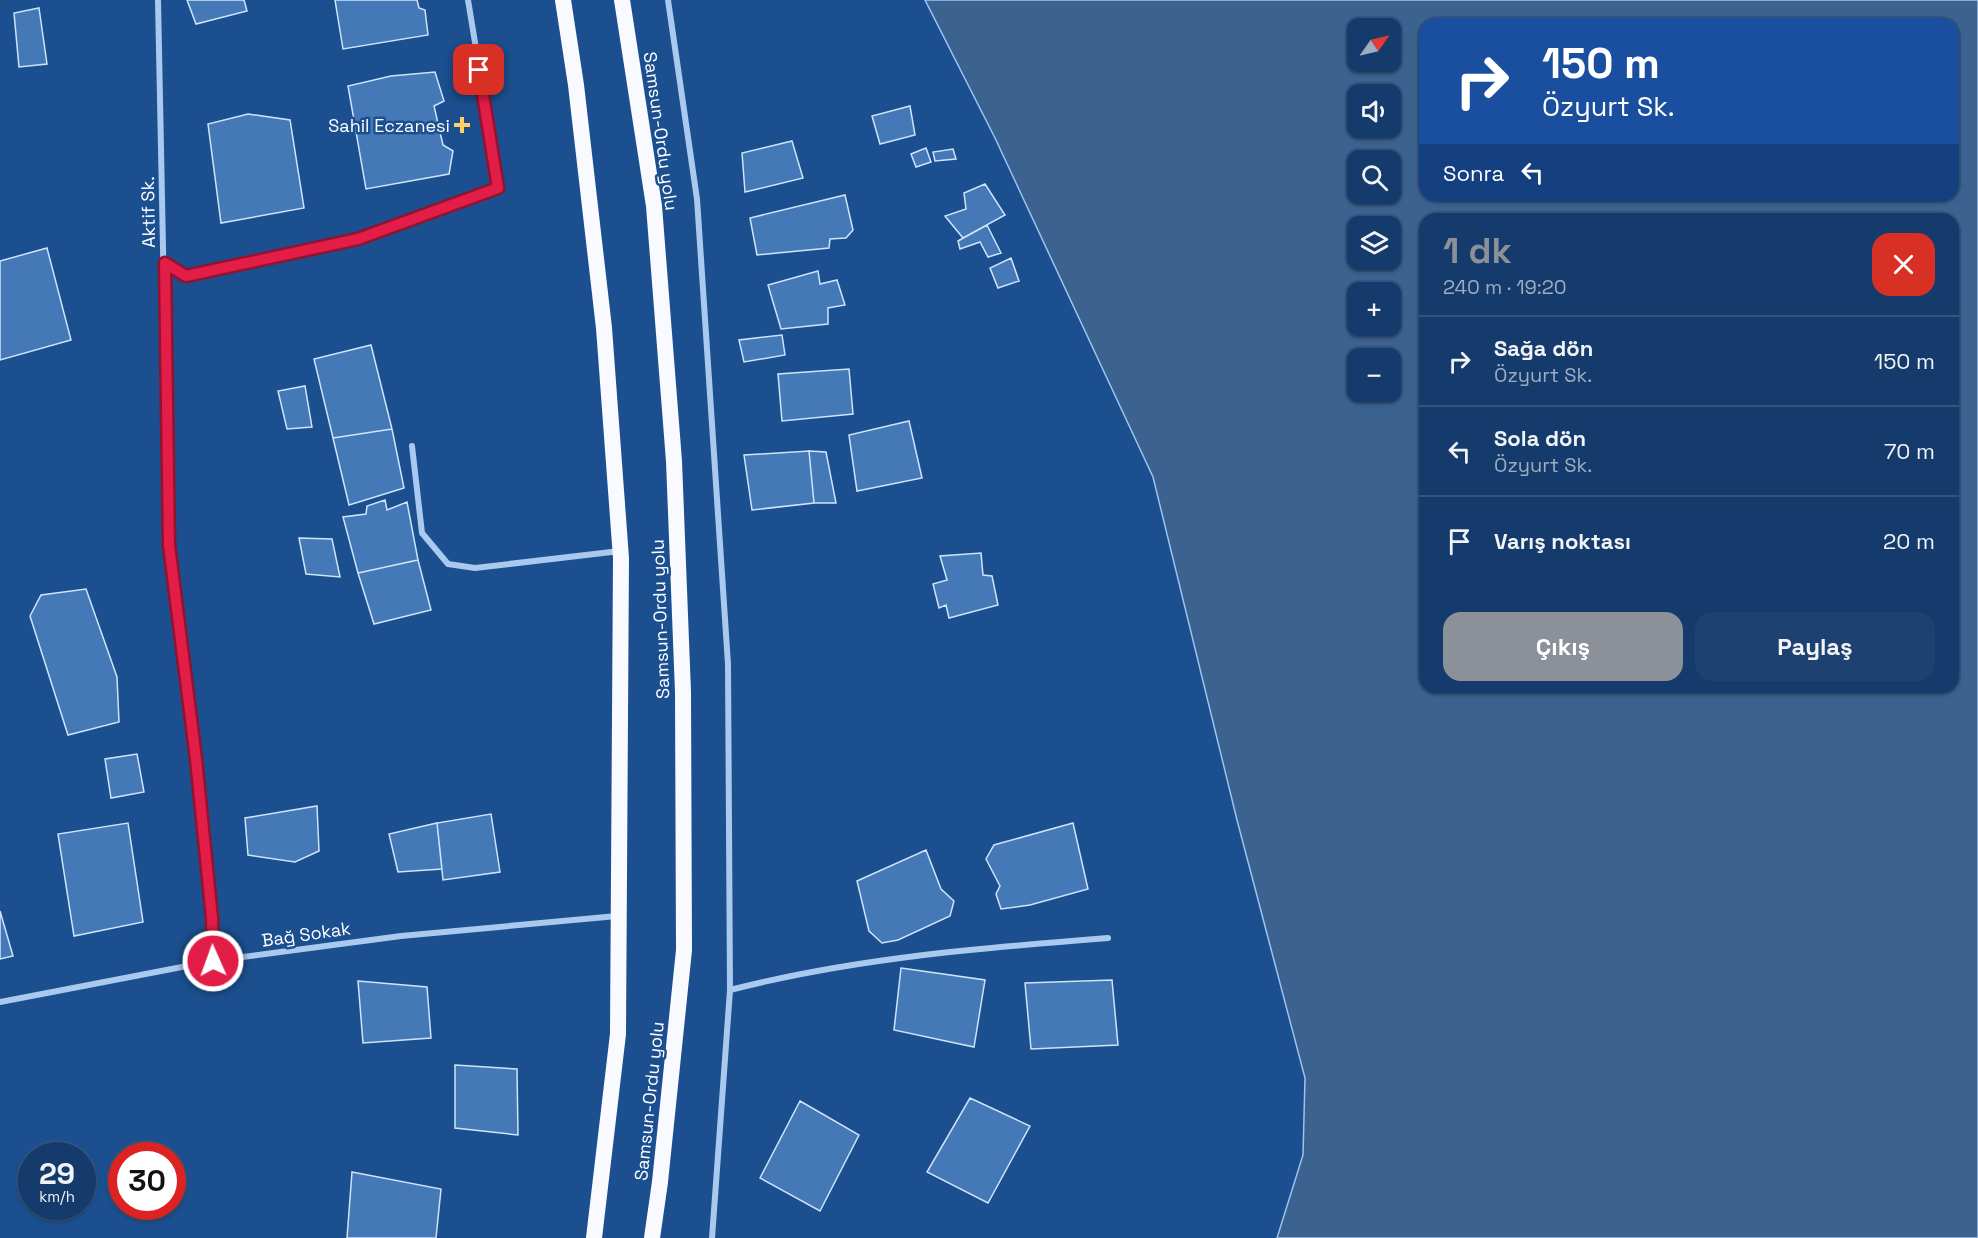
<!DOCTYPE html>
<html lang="tr">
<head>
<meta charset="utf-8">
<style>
  body { margin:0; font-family:"Space Grotesk",sans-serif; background:#1d4271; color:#f1f3f6; height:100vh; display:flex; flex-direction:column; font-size:22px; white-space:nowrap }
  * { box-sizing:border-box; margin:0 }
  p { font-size:20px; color:#9dadc1 }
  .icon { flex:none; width:33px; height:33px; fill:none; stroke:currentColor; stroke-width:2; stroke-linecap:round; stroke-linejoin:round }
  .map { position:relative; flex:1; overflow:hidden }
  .side { position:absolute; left:1419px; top:213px; width:540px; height:480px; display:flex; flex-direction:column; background:#143b6b; border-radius:18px; box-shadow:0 2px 4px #0004,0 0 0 2px #33557e }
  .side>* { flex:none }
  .top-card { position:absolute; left:1419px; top:18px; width:540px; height:183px; border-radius:18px; box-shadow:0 2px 4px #0004,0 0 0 2px #33557e; background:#1a4fa0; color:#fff; overflow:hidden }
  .needle { width:39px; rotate:56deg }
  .tools { position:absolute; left:1347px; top:18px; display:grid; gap:12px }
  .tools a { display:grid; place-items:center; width:54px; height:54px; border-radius:12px; background:#143b6b; box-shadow:0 2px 4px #0004,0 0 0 2px #33557e; font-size:30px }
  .speed { position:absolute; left:18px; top:1142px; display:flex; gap:12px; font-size:30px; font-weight:700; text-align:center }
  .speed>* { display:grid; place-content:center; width:78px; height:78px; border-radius:50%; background:#143b6b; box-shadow:0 2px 4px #0004,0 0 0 2px #33557e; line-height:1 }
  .speed small { font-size:15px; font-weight:400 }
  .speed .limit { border:9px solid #d22; background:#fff; color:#111 }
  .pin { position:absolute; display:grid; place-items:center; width:51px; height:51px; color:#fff; margin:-26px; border-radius:12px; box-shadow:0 3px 9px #0006 }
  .me { position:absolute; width:66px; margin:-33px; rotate:358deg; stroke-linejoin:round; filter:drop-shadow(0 0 4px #0008) }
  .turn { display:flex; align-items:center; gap:21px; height:126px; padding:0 24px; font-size:27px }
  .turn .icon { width:78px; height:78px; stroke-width:2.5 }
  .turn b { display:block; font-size:42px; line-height:51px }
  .then { display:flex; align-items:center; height:57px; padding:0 24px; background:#0003; gap:12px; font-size:22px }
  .round { display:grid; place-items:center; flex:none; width:63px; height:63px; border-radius:18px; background:#1d4271 }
  .headline { display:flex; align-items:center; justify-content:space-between; height:102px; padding:0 24px }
  h1 { font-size:36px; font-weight:700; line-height:45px; color:#8c9099 }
  .primary-button { display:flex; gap:12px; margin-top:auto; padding:12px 24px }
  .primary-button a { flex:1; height:69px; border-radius:18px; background:#8c9099; color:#fff; font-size:24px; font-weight:700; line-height:69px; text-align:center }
  .primary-button a+a { background:#1d4271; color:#f1f3f6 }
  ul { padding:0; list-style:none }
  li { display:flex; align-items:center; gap:18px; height:90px; padding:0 24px; border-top:2px solid #33557e }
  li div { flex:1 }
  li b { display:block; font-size:22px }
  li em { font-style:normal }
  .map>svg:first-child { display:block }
</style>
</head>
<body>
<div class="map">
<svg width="1978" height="1238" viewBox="0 0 1978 1238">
  <rect width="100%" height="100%" fill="#1b4f8f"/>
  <!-- water -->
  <path fill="#3c6290" stroke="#9cc4f0" stroke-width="1.5" fill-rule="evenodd" d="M925 0H1978V1238H1277L1303 1155 1305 1078 1237 820 1153 477 995 138ZM1425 24H1953V195H1425ZM1358 28H1390V62H1358ZM1358 94H1390V128H1358ZM1390 160V194H1358V160ZM1425 219H1953V687H1425ZM1390 226V260H1358V226ZM1358 292H1390V326H1358ZM1390 358V392H1358V358Z"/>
  <!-- building -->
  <path fill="#4478b7" stroke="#cfe3fa" stroke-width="1.5" d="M187 0H244L247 11 196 24Z
    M335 0H417L419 8 425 10 428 35 343 49Z
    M39 8 47 64 19 67 14 13Z
    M435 72 444 101 434 106 443 145 453 151 449 174 366 189 348 86 391 76Z
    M910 106 915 135 880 144 872 116Z
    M248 114 290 120 304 208 221 223 208 124Z
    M792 141 803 178 745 192 742 153Z
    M926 148 931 162 916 167 911 154Z
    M953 149 956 159 935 161 933 152Z
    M985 184 1005 215 963 238 945 216 966 209 964 193Z
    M845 195 853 230 846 238 830 239 829 248 757 255 750 218Z
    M987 225 1001 253 988 257 980 242 960 249 958 241Z
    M47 248 71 340 0 360V261Z
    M1011 258 1019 281 998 288 990 268Z
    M818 271 820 284 837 280 845 305 828 308V324L781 329 768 285Z
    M782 335 785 355 744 362 739 340Z
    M371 345 392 429 333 438 314 359Z
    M849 369 853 414 782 421 778 374Z
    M305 386 312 427 287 429 278 391Z
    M909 421 922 478 857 491 849 435Z
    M392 429 404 488 349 505 333 438Z
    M809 451 814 503 752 510 744 455Z
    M809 451 826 452 836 503H814Z
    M385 500 387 510 407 502 418 560 358 573 343 517 366 514 367 506Z
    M299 538 332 539 340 577 306 574Z
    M981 553 983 575 992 576 998 605 949 618 946 605 939 608 933 584 947 580 940 556Z
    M418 560 431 610 374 624 358 573Z
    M86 589 117 677 119 722 68 735 30 616 41 595Z
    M137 754 144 792 111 798 105 759Z
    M317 806 319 851 295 862 248 855 245 818Z
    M491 814 500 872 443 880 437 823Z
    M128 823 143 922 74 936 58 834Z
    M437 823 442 869 398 872 389 834Z
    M1073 823 1088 889 1030 905 1001 909 996 894 1000 886 986 859 994 845Z
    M926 850 941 889 954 901 950 916 898 940 882 943 869 931 857 881Z
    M0 911 13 956 0 959Z
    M901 968 985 980 974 1047 894 1030Z
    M1112 980 1118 1045 1031 1049 1025 983Z
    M358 981 427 987 431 1038 363 1043Z
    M455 1065 517 1069 518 1135 455 1128Z
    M970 1098 1030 1126 988 1203 927 1172Z
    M800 1101 859 1135 820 1211 760 1178Z
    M352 1172 441 1189 436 1238H347Z"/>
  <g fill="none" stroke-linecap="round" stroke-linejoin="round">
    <!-- minor -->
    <path stroke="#a9c9ee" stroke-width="6" d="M158 0 169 545 196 759 212 918 213 961
      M668 0 697 199 728 664 730 990 712 1238
      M165 263 186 276 358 239 499 188 468 0
      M412 446 422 533 448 564 475 568 620 551
      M730 990C855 958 980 948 1108 938
      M0 1002 213 961 401 936 617 916"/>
    <!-- trunk -->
    <path stroke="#f8faff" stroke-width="16" d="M563 0 576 85 604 328 621 558 618 1034 594 1238
      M622 0 654 206 674 461 683 692 684 950 660 1182 652 1238"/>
  </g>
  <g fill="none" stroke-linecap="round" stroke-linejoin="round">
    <defs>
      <path id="route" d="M213 961 212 918 196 759 169 545 165 263 186 276 358 239 498 188 479 70"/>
    </defs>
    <!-- route casing -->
    <use href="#route" stroke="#92132f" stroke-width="15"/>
    <!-- route -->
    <use href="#route" stroke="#e11d48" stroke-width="10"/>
  </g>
  <!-- markers -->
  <path fill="#ffd166" stroke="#1b4f8f" stroke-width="2" d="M459 116h6v6h6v6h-6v6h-6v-6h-6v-6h6z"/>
  <g text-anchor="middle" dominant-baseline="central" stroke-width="5" stroke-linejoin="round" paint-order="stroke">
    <!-- poi labels -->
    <g font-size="18" fill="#fff" stroke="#1b4f8f" text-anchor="end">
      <text x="450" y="125">Sahil Eczanesi</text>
    </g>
    <!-- street labels -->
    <g font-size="18" fill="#fff" stroke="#1b4f8f">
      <text transform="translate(661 131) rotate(82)">Samsun-Ordu yolu</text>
      <text transform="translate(148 212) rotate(-91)">Aktif Sk.</text>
      <text transform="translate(660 619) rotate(-92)">Samsun-Ordu yolu</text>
      <text transform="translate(306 934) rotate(-8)">Bağ Sokak</text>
      <text transform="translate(649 1101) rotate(-84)">Samsun-Ordu yolu</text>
    </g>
  </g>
</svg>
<div class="tools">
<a><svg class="needle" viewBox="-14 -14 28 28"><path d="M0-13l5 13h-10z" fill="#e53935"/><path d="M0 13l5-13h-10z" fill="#9dadc1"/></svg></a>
<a><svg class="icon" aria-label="sound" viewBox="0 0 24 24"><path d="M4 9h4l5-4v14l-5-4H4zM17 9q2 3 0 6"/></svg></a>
<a><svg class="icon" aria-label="search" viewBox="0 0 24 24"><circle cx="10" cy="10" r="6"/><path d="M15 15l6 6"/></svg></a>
<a><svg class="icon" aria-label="layers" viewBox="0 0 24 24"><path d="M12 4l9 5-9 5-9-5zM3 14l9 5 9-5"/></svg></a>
<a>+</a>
<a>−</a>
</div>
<div class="speed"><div>29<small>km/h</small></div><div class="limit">30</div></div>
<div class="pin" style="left:479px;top:70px;background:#d93025"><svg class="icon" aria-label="arrive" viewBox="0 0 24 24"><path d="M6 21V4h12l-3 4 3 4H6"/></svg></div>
<svg class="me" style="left:213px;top:961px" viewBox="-20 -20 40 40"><circle r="17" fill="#e11d48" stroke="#fff" stroke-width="3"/><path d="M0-11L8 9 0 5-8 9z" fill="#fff"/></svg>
<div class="top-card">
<div class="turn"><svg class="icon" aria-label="right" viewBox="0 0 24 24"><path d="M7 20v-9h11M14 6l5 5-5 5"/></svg><div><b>150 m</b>Özyurt Sk.</div></div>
<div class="then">Sonra<svg class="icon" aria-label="left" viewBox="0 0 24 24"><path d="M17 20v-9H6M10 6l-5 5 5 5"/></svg></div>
</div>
<section class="side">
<div class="headline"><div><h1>1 dk</h1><p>240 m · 19:20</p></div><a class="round" style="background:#d93025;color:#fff"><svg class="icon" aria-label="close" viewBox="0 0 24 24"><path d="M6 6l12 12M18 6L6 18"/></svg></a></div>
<ul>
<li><svg class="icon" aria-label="right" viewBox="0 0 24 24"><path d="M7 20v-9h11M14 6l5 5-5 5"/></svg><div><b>Sağa dön</b><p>Özyurt Sk.</p></div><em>150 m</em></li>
<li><svg class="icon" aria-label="left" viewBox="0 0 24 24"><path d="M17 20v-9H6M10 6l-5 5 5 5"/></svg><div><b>Sola dön</b><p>Özyurt Sk.</p></div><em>70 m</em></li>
<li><svg class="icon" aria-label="arrive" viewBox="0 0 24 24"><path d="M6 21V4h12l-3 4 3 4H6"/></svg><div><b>Varış noktası</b></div><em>20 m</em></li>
</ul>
<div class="primary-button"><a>Çıkış</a><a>Paylaş</a></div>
</section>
</div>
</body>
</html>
